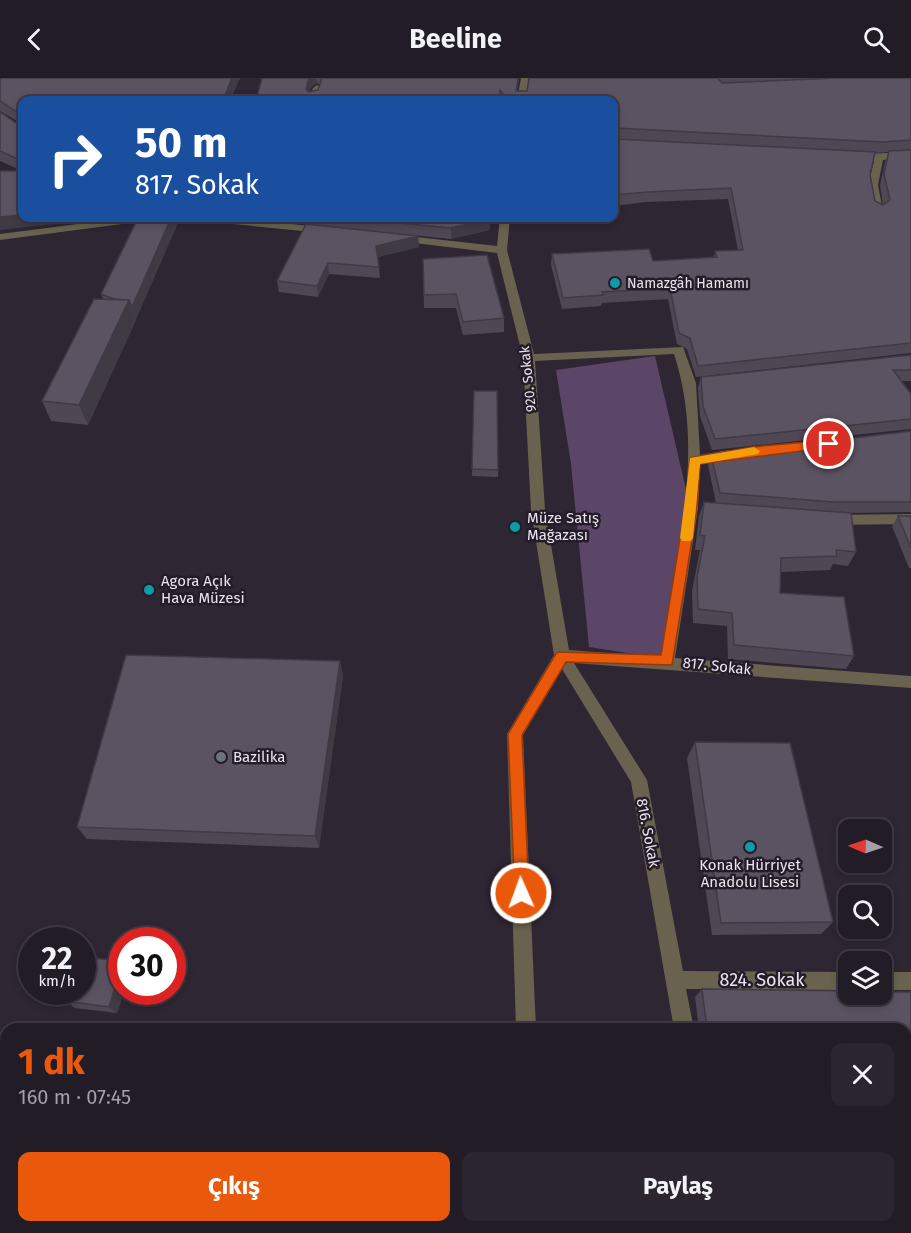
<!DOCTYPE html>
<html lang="tr">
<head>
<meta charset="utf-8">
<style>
  body { margin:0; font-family:"Fira Sans",sans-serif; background:#2a252e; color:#f1f3f6; height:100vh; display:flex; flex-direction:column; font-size:22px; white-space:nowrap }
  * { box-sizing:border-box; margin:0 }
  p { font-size:20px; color:#a2a1a7 }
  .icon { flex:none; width:33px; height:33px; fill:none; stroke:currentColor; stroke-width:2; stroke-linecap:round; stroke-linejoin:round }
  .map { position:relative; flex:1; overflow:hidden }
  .sheet { position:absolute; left:0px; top:945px; width:912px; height:210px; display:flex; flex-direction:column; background:#221c26; border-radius:18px 18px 0 0; box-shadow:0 3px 9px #0003,0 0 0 2px #3f3a43 }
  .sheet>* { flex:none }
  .banner { position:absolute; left:18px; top:18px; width:600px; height:126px; border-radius:12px; box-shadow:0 3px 9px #0003,0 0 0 2px #3f3a43; background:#1a4fa0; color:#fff; overflow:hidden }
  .needle { width:39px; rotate:272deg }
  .buttons { position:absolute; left:838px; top:741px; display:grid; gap:12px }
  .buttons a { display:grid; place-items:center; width:54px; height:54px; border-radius:12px; background:#221c26; box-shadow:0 3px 9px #0003,0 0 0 2px #3f3a43; font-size:30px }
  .speed { position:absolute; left:18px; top:849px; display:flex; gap:12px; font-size:30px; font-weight:700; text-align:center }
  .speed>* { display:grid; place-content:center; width:78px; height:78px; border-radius:50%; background:#221c26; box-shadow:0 3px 9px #0003,0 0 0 2px #3f3a43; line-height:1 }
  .speed small { font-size:15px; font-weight:400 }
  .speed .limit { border:9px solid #d22; background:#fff; color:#111 }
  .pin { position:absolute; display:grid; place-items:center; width:51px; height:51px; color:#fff; margin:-26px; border:3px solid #fff; border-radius:50%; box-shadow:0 2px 6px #0007 }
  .me { position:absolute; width:66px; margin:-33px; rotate:358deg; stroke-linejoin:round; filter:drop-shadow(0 0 4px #0008) }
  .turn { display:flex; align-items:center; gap:21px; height:126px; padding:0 18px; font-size:27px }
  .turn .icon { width:78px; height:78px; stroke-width:2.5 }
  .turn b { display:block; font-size:42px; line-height:51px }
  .round { display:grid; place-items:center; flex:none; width:63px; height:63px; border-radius:12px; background:#2a252e }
  .overview { display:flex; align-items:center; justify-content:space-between; height:102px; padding:0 18px }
  h1 { font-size:36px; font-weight:700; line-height:45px; color:#ea580c }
  .primary-button { display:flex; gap:12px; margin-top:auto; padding:12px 18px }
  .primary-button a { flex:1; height:69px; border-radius:12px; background:#ea580c; color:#fff; font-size:24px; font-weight:700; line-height:69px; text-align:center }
  .primary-button a+a { background:#2a252e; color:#f1f3f6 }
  header { display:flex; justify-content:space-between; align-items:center; height:78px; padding:0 18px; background:#221c26; font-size:27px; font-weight:700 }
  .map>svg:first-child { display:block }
</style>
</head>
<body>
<header><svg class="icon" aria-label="back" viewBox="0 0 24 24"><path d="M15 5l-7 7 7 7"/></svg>Beeline<svg class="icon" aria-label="search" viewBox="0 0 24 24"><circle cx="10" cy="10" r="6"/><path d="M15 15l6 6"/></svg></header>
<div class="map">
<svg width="911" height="1155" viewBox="0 0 911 1155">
  <rect width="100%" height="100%" fill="#2e2633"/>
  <!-- green -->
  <path fill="#5b4667" d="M655 278 688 420 665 581 589 569 571 386 556 292Z"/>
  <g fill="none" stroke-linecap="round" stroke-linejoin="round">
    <!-- street -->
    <path fill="#68624e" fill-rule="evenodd" d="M521 0H529L525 22H517Z
      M317 7 321 10 317 22H309L313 10Z
      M911 74V80L883 82 878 107 883 133 874 135 868 107 874 83 853 82 848 79C854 75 899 75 911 74Z
      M125 140H150L145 143 0 162V156Z
      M197 140H228L323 149 328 152 323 155 202 143Z
      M500 140H510L507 172 534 276 683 269 696 305 700 377 729 372 735 377 729 382 700 386 698 430 675 580 911 598V610L574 585 647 702 683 893 849 894V912L686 911 694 951H674L631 704 562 591 523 657 536 951H516L507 656 554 577 531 432 523 280 497 175 398 163 393 160 398 157 497 168ZM674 276C706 372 676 481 660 579L569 572 545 432 535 283Z
      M911 436V446L832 447 825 442 832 437Z
      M882 894H911V912H882Z
      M523 1149H545V1155H523Z
      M707 1149H729L730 1155H708Z"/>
  </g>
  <!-- wall -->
  <path fill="#4f4754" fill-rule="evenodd" d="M0 0H240L230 22H22V93L0 83V34L16 45 19 44 0 33Z
    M262 0H519L517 13H527L529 0H911V275L696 299 687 271 677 266 668 221 602 225 601 228 562 231 551 187 552 176 653 183 714 179 715 173 738 172 728 121 645 124 614 128V22H256ZM317 5 320 7 318 12 309 13 311 9ZM889 74 885 84 880 107 883 127 875 123 870 97 875 75Z
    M138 140H180L136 241H135L136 242 88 347 51 343 42 323 103 221 101 216Z
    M243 140H493L492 144H490L489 152 451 161 353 151 418 158 419 169 378 179 380 200 329 196 318 219 279 214 277 203 306 146Z
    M423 181 504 240V254L463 257 456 230H424Z
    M911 277V303H902L911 316V351L712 372 700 338 698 310 701 299Z
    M474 313 498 392V399L472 398Z
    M911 353V434L851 435 856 474 848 488 833 486 830 492 781 494 780 515 854 578 846 591 728 581 727 548 693 545 692 513 700 472H695L699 438 704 424 716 425 708 387 711 377Z
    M898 438H911V490H909L892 448Z
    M340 583 343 598 319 770 87 761 77 749Z
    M695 664 833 844 821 856 712 857 687 680Z
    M702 911 849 913V916H882V914H911V1155H739V1149H906V951H699L695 919Z
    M122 914H124L117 935 75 930 65 923Z"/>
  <!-- shaded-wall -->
  <path fill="#403a45" d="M232 0H240L230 22H223Z
    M309 0H316L317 5 311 9 307 21 306 11Z
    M22 137V140H111L0 152V139Z
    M171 140H180L136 241 132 229Z
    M512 140H533L512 143Z
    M490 141 489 152 451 161V150Z
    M418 158 419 169 377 179 376 168Z
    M328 185 329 196 318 219 317 208Z
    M129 222 136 242 88 347 79 327Z
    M340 583 343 598 319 770 315 758Z
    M122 886V914H124L117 935 109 929Z
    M6 1074V1103L0 1102V1093Z"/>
  <!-- building -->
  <path fill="#5c5362" stroke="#403a45" stroke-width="1.5" d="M0 0H232L223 22H22V83L0 73V34L16 45 19 44 20 36 0 23Z
    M262 0H309L306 11 308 14 318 12 322 0H518L516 13H527L529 0H717L722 5 837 0H911V62L883 64 616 50 614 52V22H508L500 12 499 22H256Z
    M614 53 615 61 875 74 870 97 875 123 883 127 890 122 884 96 889 73 911 72V265L698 288 690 260 679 255 670 210 602 214 603 217 563 220 552 176 649 171 653 183 717 179 715 173 743 172 731 110 647 114 614 117Z
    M0 93H22V137L0 139Z
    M138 140H171L132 229 129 222 114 221 101 216Z
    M347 140H490V141L451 150Z
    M306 146 418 158 376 168 379 189 328 185 317 208 277 203Z
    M487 177 504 240 463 244 456 216 424 217 423 181Z
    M94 221 129 222 79 327 42 323Z
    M911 277V292H893L911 316V341L715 361 703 328 701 299Z
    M474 313H497L498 392 472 391Z
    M911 353V424H833L720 415 711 377Z
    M704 424 851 435 856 474 836 472 837 478 781 480 780 515 844 519 854 578 734 567 732 535 698 531 697 499 705 458 700 457Z
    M898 438H911V470Z
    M126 577 340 583 315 758 77 749Z
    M695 664 790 665 833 844 721 845Z
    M82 879 122 883V886L109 929 65 923 68 914H82Z
    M702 911 849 913V916H882V914H911V1155H749L748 1149H906V951H707Z
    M0 986H6V1074L0 1093Z"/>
  <!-- route -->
  <path fill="#ea580c" stroke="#983908" stroke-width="1.5" d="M829 362 833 363V369L700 386 697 430 672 587 566 584 522 657 529 815 527 820 521 823 515 820 508 656 557 574 661 577 685 430 690 380 752 369Z"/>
  <!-- slow -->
  <path fill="#f59e0b" d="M754 369 760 373 758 376 700 386 693 460 691 463H682L680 460 690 380Z"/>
  <!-- markers -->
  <g fill="#0f9aa8" stroke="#241c29" stroke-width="2">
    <circle cx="615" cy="205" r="6"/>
    <circle cx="515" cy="449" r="6"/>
    <circle cx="149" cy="512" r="6"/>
    <circle cx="750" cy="769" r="6"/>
  </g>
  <circle fill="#6b7280" stroke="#241c29" stroke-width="2" cx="221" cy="679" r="6"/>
  <g text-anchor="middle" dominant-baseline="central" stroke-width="5" stroke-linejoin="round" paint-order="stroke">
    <!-- far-poi labels -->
    <g font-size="14" fill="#e9e4ed" stroke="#241c29" text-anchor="start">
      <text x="627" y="205">Namazgâh Hamamı</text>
    </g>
    <!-- far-street labels -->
    <g font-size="14" fill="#e9e4ed" stroke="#241c29">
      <text transform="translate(528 301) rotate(-96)">920. Sokak</text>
    </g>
    <!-- poi labels -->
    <g font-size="15" fill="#e9e4ed" stroke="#241c29" text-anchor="start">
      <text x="527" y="440">Müze Satış<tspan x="527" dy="17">Mağazası</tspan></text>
      <text x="161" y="503">Agora Açık<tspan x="161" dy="17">Hava Müzesi</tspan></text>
      <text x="233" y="679">Bazilika</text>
      <text x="750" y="787" text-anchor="middle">Konak Hürriyet<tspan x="750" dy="17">Anadolu Lisesi</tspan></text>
    </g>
    <!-- street labels -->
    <g font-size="15" fill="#e9e4ed" stroke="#241c29">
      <text transform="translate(717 588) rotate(6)">817. Sokak</text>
      <text transform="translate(648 755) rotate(79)">816. Sokak</text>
    </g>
    <!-- near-street labels -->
    <g font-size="18" fill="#e9e4ed" stroke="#241c29">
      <text x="762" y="902">824. Sokak</text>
    </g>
  </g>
</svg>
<div class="buttons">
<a><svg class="needle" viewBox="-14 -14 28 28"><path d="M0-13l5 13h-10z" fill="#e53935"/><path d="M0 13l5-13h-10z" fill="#a2a1a7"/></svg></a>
<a><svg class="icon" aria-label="search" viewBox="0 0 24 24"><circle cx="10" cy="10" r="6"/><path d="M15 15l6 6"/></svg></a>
<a><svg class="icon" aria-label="layers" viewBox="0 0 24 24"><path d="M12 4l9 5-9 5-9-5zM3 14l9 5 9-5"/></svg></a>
</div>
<div class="speed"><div>22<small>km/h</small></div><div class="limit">30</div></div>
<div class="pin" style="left:829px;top:366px;background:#d93025"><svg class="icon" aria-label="arrive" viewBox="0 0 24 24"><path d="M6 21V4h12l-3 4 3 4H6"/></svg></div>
<svg class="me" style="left:521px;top:815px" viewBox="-20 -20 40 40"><circle r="17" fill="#ea580c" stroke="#fff" stroke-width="3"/><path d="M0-11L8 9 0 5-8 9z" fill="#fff"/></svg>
<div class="banner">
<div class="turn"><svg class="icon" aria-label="right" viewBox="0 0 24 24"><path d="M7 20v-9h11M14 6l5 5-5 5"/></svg><div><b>50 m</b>817. Sokak</div></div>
</div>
<section class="sheet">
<div class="overview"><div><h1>1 dk</h1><p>160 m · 07:45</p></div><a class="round"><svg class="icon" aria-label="close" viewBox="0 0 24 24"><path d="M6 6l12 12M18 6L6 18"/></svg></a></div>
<div class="primary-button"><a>Çıkış</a><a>Paylaş</a></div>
</section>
</div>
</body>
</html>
